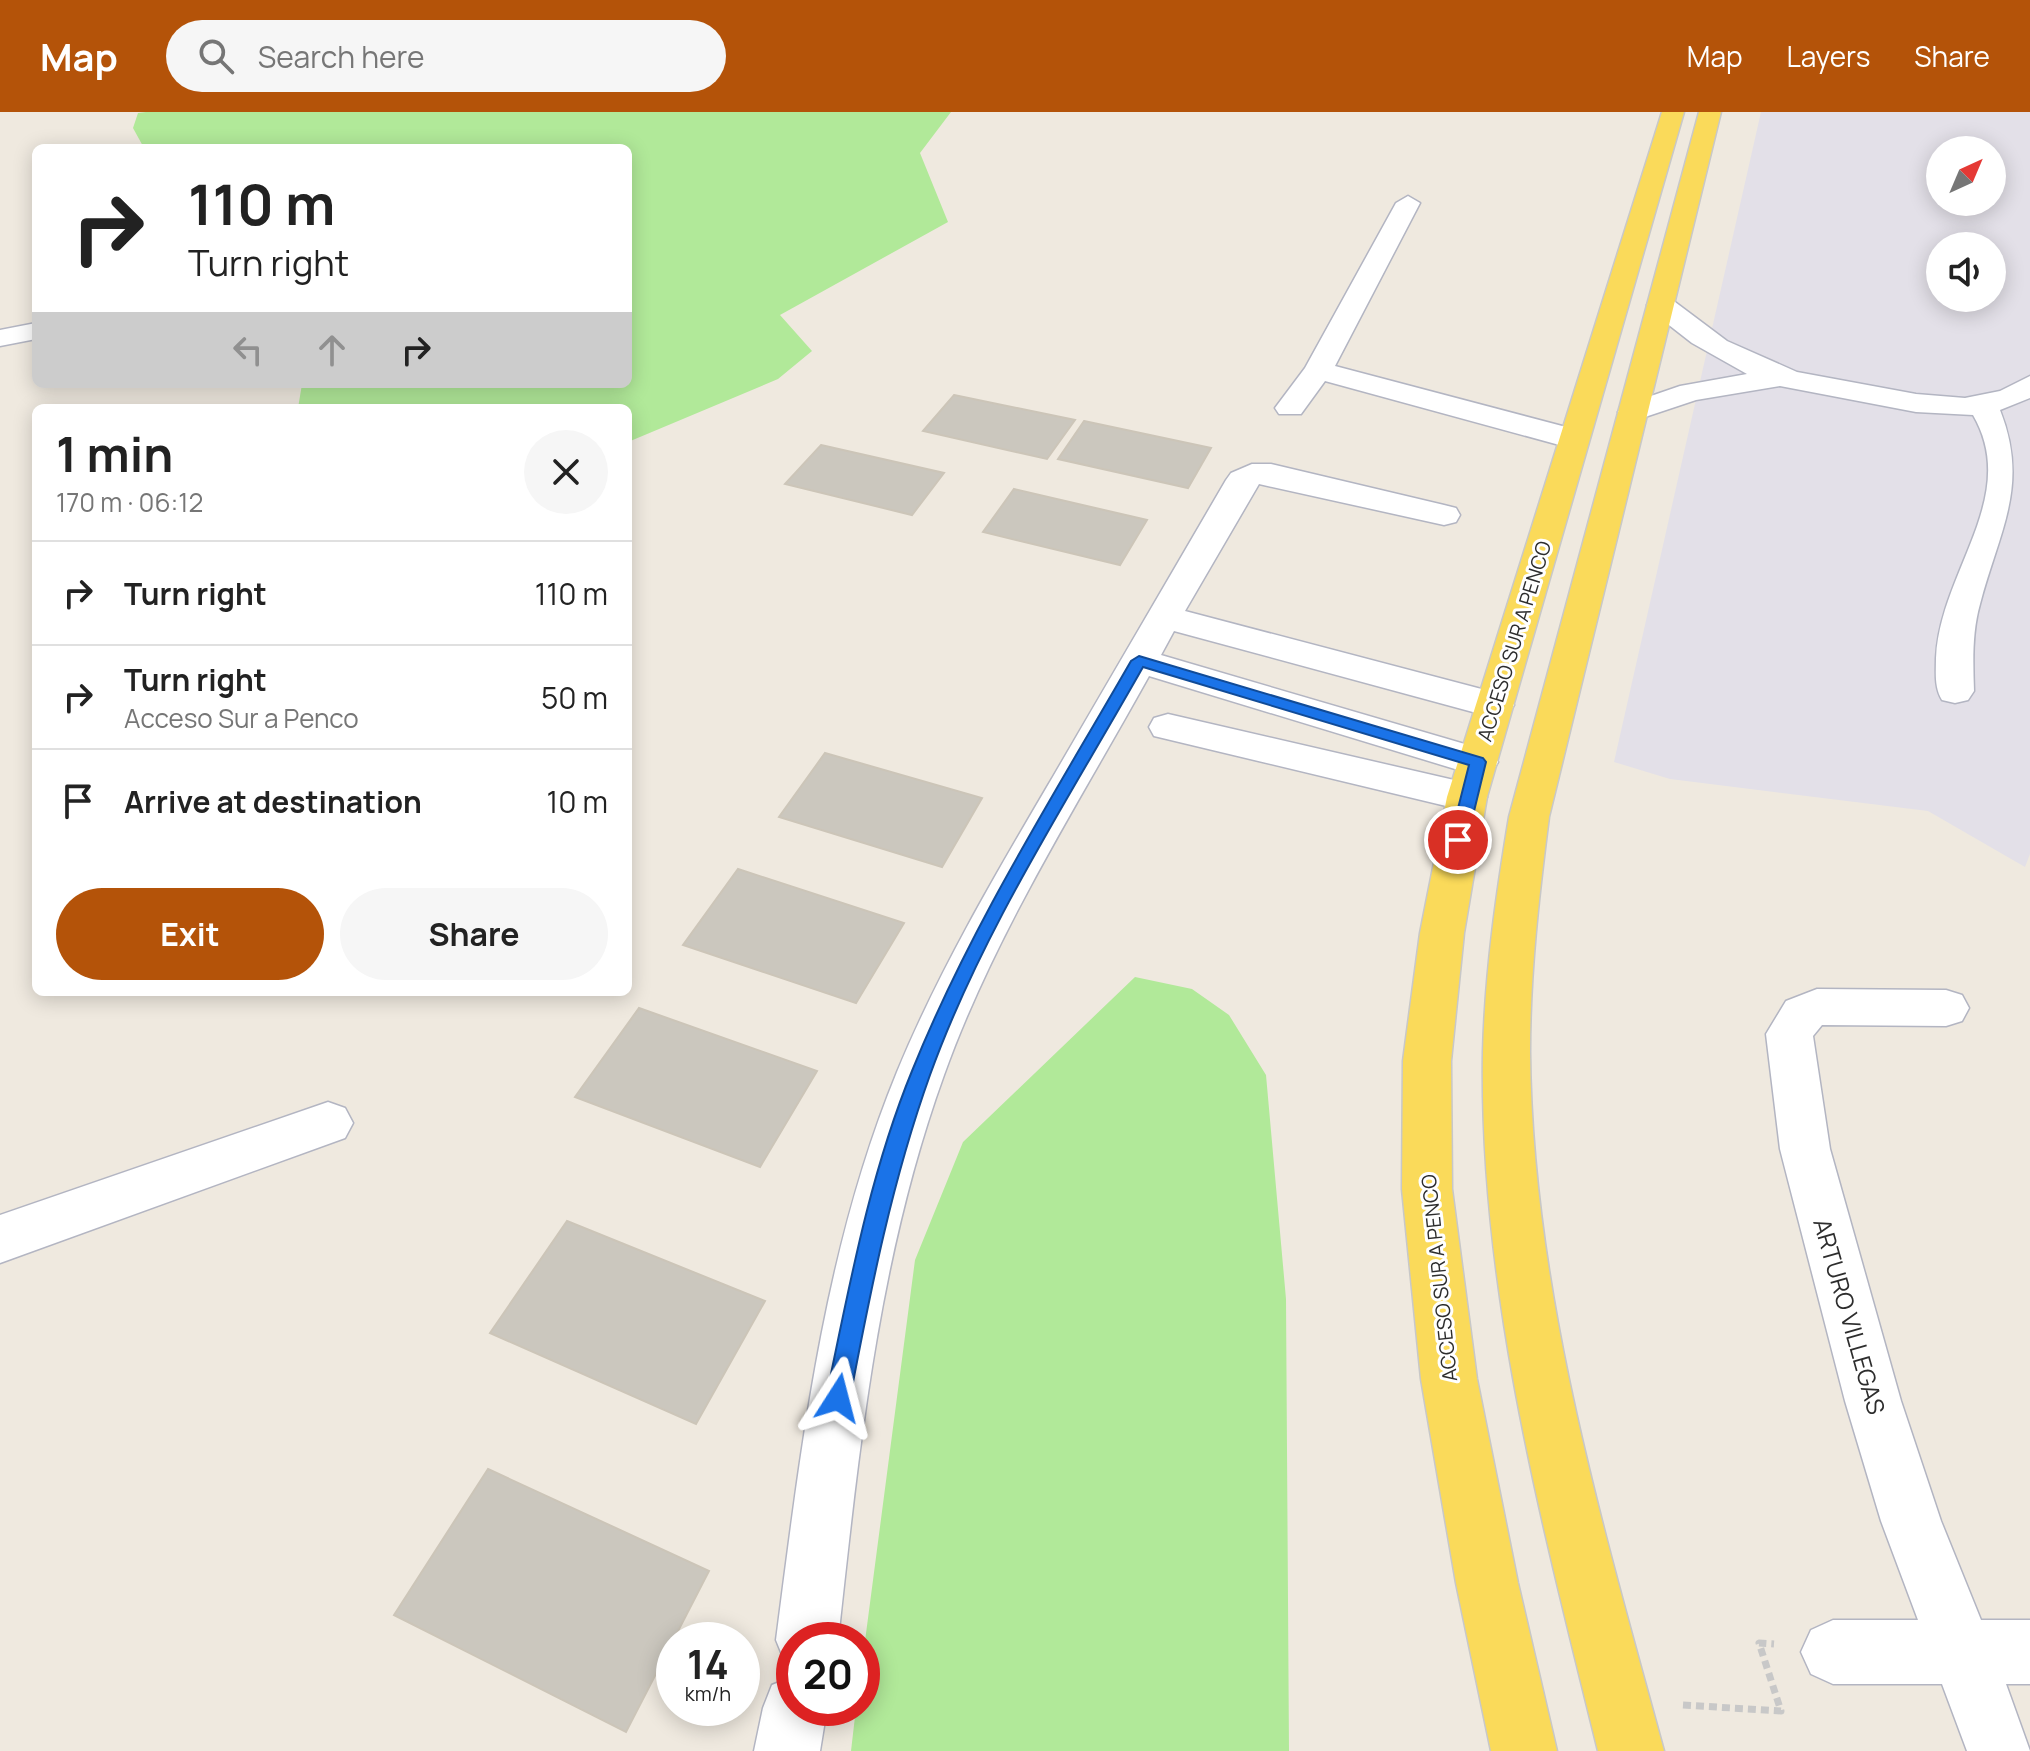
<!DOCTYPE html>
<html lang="en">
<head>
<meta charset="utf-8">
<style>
  body { margin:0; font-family:Manrope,sans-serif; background:#f6f6f6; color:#222; height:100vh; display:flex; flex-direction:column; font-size:30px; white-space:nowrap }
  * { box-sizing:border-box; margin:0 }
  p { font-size:26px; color:#767676 }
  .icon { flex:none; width:44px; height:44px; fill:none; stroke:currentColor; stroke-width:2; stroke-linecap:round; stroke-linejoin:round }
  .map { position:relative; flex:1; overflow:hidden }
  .drawer { position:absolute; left:32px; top:292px; width:600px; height:592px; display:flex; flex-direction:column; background:#fff; border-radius:12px; box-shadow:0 4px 20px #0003 }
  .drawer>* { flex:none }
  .guide { position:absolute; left:32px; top:32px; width:600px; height:244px; border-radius:12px; box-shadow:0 4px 20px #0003; background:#fff; color:#222; overflow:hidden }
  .needle { width:52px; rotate:44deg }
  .buttons { position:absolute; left:1926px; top:24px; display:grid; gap:16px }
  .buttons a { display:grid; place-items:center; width:80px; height:80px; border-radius:50%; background:#fff; box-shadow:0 4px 20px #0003; font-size:40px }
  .speed { position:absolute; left:656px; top:1510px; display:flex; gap:16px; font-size:40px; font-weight:700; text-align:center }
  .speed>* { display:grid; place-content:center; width:104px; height:104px; border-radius:50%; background:#fff; box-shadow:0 4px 20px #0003; line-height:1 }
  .speed small { font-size:20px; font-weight:400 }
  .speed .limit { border:12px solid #d22; background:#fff; color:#111 }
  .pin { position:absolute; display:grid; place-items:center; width:68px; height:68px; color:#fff; margin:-34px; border:4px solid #fff; border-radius:50%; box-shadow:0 2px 8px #0007 }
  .me { position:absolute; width:88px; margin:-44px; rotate:9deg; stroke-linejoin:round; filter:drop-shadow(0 0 6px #0008) }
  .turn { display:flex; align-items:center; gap:28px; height:168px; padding:0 24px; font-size:36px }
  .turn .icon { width:104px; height:104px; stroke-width:2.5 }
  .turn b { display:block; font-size:56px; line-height:68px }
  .lanes { display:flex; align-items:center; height:76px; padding:0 24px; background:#0003; justify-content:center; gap:40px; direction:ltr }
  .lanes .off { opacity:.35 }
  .round { display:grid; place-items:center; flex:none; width:84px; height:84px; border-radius:42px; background:#f6f6f6 }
  .headline { display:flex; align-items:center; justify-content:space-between; height:136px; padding:0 24px }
  h1 { font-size:48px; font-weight:700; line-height:60px }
  .primary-button { display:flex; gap:16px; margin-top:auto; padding:16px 24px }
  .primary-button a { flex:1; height:92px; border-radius:48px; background:#b45309; color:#fff; font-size:32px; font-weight:700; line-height:92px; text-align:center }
  .primary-button a+a { background:#f6f6f6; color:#222 }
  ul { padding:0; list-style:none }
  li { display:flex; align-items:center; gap:24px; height:104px; padding:0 24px; border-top:2px solid #e0e0e0 }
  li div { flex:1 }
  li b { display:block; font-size:30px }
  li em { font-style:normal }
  header { display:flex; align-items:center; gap:48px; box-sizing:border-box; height:112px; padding:0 40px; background:#b45309; color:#fff }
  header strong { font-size:38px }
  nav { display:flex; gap:44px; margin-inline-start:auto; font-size:28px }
  .search { width:560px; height:72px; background:#f6f6f6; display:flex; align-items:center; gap:20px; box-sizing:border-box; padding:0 28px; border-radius:44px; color:#767676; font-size:30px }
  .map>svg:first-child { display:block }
</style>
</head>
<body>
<header>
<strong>Map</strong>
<div class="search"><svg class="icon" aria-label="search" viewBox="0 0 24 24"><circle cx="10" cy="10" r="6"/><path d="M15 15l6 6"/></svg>Search here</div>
<nav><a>Map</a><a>Layers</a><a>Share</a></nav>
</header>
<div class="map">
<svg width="2030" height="1639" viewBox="0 0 2030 1639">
  <rect width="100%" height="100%" fill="#efe9df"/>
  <!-- industrial -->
  <path fill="#e3e0e8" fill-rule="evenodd" d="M1761 0H2030V742L2025 755 1928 699 1670 667 1614 650ZM1940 38H1992V90H1940ZM1940 134H1992V186H1940Z"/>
  <!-- green -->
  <path fill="#b1e999" d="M146 0H951L920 41 948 110 780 203 812 239 778 267 628 330V296H298L302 272H628V36H144L133 16 138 1Z
    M1135 865 1192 877 1229 903 1266 963 1286 1187 1289 1639H851L856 1596H862V1552L915 1148 963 1030Z"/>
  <!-- building -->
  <path fill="#cbc7be" stroke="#ccc5b8" stroke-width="2" d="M954 283 1075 308 1047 347 923 319Z
    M1084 309 1211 336 1188 376 1058 347Z
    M821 333 944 361 912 403 785 372Z
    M1014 377 1147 408 1120 453 983 420Z
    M825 641 982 686 942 755 779 705Z
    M738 757 904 811 856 891 683 833Z
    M639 896 817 959 760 1055 575 985Z
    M567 1109 765 1189 696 1312 490 1221Z
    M488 1357 709 1459 626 1620 394 1503Z"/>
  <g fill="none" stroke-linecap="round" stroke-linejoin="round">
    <defs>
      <path id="minor" d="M1408 84 1420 91 1335 254 1585 320 1589 327 1585 334H1563L1325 269 1301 302H1279L1275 296 1305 256 1396 91Z
        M1661 185 1671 187 1727 229 1797 260 1916 282 1965 286 2000 279 2030 264V286L2000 298C2030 374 1999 419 1980 492 1972 520 1973 550 1974 579L1968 588 1955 591 1942 588C1934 575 1936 560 1936 546 1940 459 2021 385 1973 303L1916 300 1780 274 1696 288 1633 309 1622 306 1618 300 1622 294 1680 274 1747 262 1692 231 1651 199 1647 193 1651 187Z
        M36 211V227L0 234V218Z
        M1252 352H1271L1444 393 1456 396 1460 403 1456 410 1444 413 1259 372 1185 499 1508 584 1514 593 1508 602 1495 606 1174 519 1161 543 1492 640 1498 650 1492 660 1478 664 1149 564C1077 694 994 823 944 963 878 1145 859 1337 838 1528H794V1554L785 1550 776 1528C801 1337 823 1140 897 960 940 856 997 760 1054 663 1111 565 1169 466 1226 368L1231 361Z
        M1168 602 1467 671 1481 675 1487 685 1481 695 1467 699 1154 624 1149 615 1154 606Z
        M1817 877 1946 878 1962 883 1969 896 1962 909 1946 914 1822 913 1813 924 1830 1037 1901 1289 1941 1409 1981 1508H2030V1572H2006L2030 1639H1967L1942 1572H1833L1811 1562 1801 1540 1811 1518 1833 1508H1918L1881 1409 1845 1289 1780 1037 1766 922 1786 889Z
        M328 990 345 996 353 1011 345 1026 0 1151V1103Z
        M794 1564V1596H827L820 1639H754L763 1596 772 1573Z"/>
      <path id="major" d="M1662 0H1684L1487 685 1464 821 1451 949 1452 1077 1477 1267 1518 1471 1557 1639H1491L1456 1471 1421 1267 1402 1077 1403 949 1420 821 1447 685Z
        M1699 0H1721L1549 705C1539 783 1530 861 1530 940 1532 1177 1602 1412 1664 1639H1598C1542 1411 1479 1177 1483 940 1485 861 1496 783 1509 705Z"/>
    </defs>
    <!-- minor casing -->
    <use href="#minor" stroke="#b3b5c2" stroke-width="3"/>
    <!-- major casing -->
    <use href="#major" stroke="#c8c8c8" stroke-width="3"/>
    <!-- path -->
    <path stroke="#c8c8c8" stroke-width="7" stroke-dasharray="8 5" stroke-linecap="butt" d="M1683 1593 1781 1599 1759 1531 1774 1532"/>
    <!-- minor -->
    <use href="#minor" fill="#fff" fill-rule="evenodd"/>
    <!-- major -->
    <use href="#major" fill="#fada5a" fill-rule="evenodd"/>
  </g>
  <!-- route -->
  <path fill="#1a73e8" stroke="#114b97" stroke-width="2" d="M1139 544 1483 646 1486 650 1467 728 1458 734 1450 728 1469 653 1143 555C1068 688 982 819 930 963 892 1069 871 1176 850 1286L846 1295 838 1298 830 1295 826 1286C849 1176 869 1064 912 959 970 815 1054 683 1131 549Z"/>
  <g text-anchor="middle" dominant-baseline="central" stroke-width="6" stroke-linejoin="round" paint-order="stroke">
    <!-- street labels -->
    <g font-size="20" fill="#2d2d2d" stroke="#fff">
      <text transform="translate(1514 529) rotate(-73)">ACCESO SUR A PENCO</text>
      <text transform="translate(1439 1166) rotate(-96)">ACCESO SUR A PENCO</text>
    </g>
    <!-- near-street labels -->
    <g font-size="24" fill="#2d2d2d" stroke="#fff">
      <text transform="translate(1850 1204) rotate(74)">ARTURO VILLEGAS</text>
    </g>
  </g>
</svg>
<div class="buttons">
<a><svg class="needle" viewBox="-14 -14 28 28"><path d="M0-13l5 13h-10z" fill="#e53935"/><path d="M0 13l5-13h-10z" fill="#767676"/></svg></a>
<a><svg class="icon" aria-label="sound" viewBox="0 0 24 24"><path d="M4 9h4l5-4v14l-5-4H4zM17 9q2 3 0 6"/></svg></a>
</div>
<div class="speed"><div>14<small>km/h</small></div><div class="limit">20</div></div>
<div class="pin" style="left:1458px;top:728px;background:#d93025"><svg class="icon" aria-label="arrive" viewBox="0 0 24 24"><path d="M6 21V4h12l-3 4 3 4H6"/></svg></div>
<svg class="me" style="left:838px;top:1286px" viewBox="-20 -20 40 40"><path d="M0-17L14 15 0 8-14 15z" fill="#1a73e8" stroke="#fff" stroke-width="4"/></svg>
<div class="guide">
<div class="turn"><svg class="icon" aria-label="right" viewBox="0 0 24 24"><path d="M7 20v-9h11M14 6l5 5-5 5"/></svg><div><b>110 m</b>Turn right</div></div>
<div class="lanes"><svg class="icon off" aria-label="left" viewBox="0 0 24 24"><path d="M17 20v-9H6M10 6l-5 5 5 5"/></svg><svg class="icon off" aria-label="ahead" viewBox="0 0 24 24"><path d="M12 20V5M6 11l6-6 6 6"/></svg><svg class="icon" aria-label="right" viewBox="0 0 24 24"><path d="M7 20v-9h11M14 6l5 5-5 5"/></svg></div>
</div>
<section class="drawer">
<div class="headline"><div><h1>1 min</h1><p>170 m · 06:12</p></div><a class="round"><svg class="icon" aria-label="close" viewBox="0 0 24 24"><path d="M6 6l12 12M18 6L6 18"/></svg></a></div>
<ul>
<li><svg class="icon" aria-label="right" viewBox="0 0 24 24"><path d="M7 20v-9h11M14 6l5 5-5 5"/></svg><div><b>Turn right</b></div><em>110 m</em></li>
<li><svg class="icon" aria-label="right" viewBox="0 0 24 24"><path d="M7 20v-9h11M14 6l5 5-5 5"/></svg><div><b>Turn right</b><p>Acceso Sur a Penco</p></div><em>50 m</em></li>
<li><svg class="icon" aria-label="arrive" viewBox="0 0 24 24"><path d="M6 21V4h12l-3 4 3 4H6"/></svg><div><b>Arrive at destination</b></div><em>10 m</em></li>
</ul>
<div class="primary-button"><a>Exit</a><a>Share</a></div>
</section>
</div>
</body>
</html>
